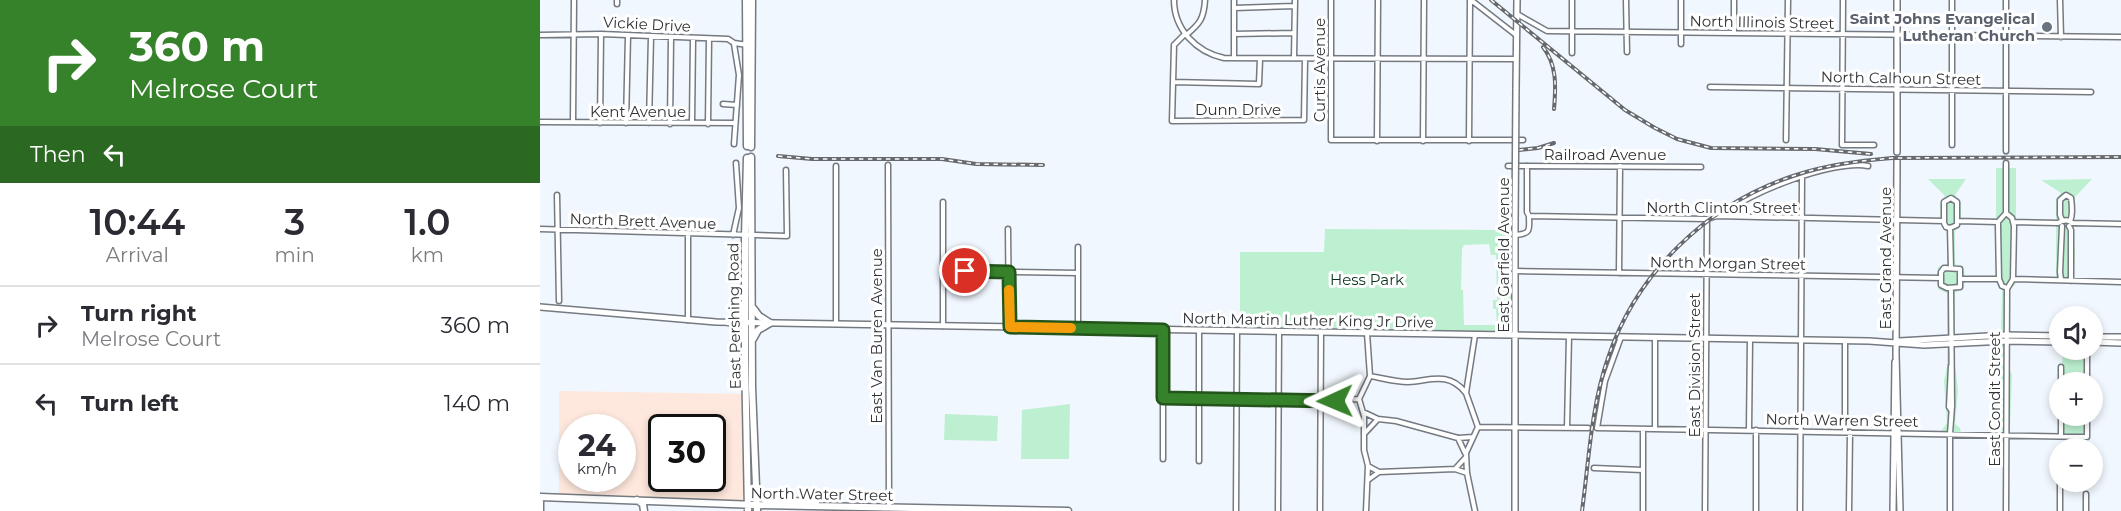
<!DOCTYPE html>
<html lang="en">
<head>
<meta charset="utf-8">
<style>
  body { margin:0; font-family:Montserrat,sans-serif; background:#f2f2f3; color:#2b2b33; height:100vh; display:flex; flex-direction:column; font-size:22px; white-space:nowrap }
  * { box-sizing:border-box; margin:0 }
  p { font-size:20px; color:#7c7c81 }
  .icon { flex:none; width:33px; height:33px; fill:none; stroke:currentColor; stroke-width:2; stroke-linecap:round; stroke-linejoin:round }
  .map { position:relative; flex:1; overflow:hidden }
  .side { display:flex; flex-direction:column; background:#fff; width:540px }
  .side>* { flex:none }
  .guide { background:#36822a; color:#fff; overflow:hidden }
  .buttons { position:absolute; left:1509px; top:306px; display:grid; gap:12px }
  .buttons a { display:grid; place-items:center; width:54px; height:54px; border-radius:50%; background:#fff; box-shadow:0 3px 9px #0003; font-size:30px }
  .speed { position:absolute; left:18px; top:414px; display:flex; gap:12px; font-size:30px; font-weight:700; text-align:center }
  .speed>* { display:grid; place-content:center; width:78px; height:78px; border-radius:50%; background:#fff; box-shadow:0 3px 9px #0003; line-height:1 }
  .speed small { font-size:15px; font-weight:400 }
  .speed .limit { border:3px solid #111; border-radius:9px; background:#fff; color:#111 }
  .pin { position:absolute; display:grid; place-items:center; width:51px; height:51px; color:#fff; margin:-26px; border:3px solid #fff; border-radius:50%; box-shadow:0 2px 6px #0007 }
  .me { position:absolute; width:66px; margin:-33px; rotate:269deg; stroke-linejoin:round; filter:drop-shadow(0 0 4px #0008) }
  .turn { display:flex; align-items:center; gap:21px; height:126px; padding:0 30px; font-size:27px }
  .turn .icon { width:78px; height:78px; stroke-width:2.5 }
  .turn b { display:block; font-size:42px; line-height:51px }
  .then { display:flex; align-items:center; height:57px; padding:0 30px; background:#0003; gap:12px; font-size:22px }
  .eta { display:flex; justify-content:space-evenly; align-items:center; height:102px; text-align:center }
  .eta b { font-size:36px; font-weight:600; line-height:42px }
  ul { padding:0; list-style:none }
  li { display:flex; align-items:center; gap:18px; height:78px; padding:0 30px; border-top:2px solid #e1e1e2 }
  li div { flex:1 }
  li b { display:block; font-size:22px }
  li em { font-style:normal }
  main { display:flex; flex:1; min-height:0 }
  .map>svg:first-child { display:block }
</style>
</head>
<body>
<main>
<section class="side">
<div class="guide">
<div class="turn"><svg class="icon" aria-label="right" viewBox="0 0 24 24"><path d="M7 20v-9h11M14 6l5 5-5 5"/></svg><div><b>360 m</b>Melrose Court</div></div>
<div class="then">Then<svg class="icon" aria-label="left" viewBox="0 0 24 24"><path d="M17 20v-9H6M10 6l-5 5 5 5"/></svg></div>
</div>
<div class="eta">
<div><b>10:44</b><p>Arrival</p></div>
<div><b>3</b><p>min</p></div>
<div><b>1.0</b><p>km</p></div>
</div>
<ul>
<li><svg class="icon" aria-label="right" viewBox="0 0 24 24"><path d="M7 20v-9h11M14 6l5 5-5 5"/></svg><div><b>Turn right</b><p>Melrose Court</p></div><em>360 m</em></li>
<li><svg class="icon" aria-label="left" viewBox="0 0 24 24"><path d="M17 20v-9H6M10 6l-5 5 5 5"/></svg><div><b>Turn left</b></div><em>140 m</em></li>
</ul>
</section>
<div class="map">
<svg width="1581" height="511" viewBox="0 0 1581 511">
  <rect width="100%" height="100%" fill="#f1f7fe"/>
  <!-- commercial -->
  <path fill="#fee7dc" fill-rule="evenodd" d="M19 391 205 394 207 503 19 496ZM32 428H82V478H32ZM122 428H172V478H122Z"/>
  <!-- green -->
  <path fill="#bdf0d0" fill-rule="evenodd" d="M1456 168H1476V276L1475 285 1470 288 1469 369 1472 374 1470 431H1462L1460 374 1462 289 1456 282Z
    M1388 179H1426L1415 195 1421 203V225L1415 231V264L1423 267 1425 275 1424 288 1415 293V366L1418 389 1415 424 1420 428 1421 433H1400L1407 423 1404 381 1407 366V293L1398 289 1397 274 1398 267 1407 264V232L1401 225 1400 204 1405 196Z
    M1552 179 1535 197 1533 221 1535 254 1533 281 1516 280V199L1521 193 1501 180Z
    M785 229 972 230 971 332 700 327V252H784ZM949 244 951 255H956L957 300H953V309H956L957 325H924L923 290H921L922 249 924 245Z
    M1524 350H1545V382H1522V372L1525 368 1522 363Z
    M530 404 529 459H481L482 410Z
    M405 414 458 416 457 441 404 440Z
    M1522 416H1545V434L1522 435Z"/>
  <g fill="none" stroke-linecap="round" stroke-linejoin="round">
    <!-- street-tunnel -->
    <path stroke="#cbd0d6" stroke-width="4" stroke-dasharray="4 2" stroke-linecap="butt" d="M1466 151V163"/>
    <defs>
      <path id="street" d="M634 0C634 29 656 52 684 58L976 59
        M791 0V140H983
        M931 0 976 35
        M1032 0V53
        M1086 0 1087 52
        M1303 0 1302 145H1334
        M1412 0V145
        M1520 0 1521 37
        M77 4V0
        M694 8 755 6
        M977 14 1007 31 1581 37
        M1194 33V0
        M645 34 634 45 632 121 764 120 765 59
        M694 34 754 33
        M0 35 61 34 188 39 194 43 208 45
        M646 35C660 24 664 18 665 0
        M1141 44V0
        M694 58V0
        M754 58 755 0
        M633 82 719 84 720 59
        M1170 87 1551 92
        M183 104 197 105
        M0 122 195 123
        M33 122 34 0
        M60 123 61 34
        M86 123 88 35
        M109 123 111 37
        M152 123 153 39
        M130 124 131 38
        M168 124 169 39
        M1246 140 1248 0
        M837 141 838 0
        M883 141 884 0
        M929 141 930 0
        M194 144 199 75 194 44
        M1466 151V0
        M1466 163V213L1458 222V226L1459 279 1462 286 1467 288
        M348 165 349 507
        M968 166 1161 167
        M987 166V212L989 216
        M17 195 19 301
        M1466 213 1472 218 1474 226 1473 279 1467 289 1466 511
        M1181 216C1207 193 1294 159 1328 166
        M1522 220 1520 215V200L1526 195 1531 198C1532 205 1533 215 1530 221
        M1418 221 1458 222
        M1474 222 1518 223C1523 220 1528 219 1532 223L1581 224
        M1529 226 1531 230V281
        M1410 228 1417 225V202L1411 198 1404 202V223L1406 227 1410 228 1411 268
        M0 229 247 236 246 170
        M468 229 469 327
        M193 235 199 208 196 163
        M975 235C992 234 989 229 989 216L1167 219 1177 216 1404 221
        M1404 268 1420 269V287L1407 288 1401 285V272Z
        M403 271 538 273
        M975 271 1401 278
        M1079 273 1080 166
        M1421 279H1459
        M1473 279 1581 282
        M1521 280 1520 272 1522 226
        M148 320V235
        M296 324V166
        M403 326V202
        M538 328V247
        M935 335 926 393 938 427 926 453 927 473 935 511
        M1081 337 1065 381 1057 428 1547 437V416
        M1305 341V432
        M1547 350V382
        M1411 366 1409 407 1411 410
        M1521 367V382
        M830 376C842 378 855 382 868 382 890 381 908 371 925 392
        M623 398 739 401 819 399
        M823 412 838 419 856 421 918 438 933 437
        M1521 416V436
        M938 427 1048 428
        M1027 428 1029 336
        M1115 429V338
        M1209 430 1210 339
        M824 434 838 419
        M918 438 925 453
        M623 459V330
        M659 461V330
        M828 466 839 472 915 469 927 473
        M1054 468 1103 470
        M915 469 926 457
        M828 480 839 472
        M696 511 697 331
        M738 511 739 332
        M780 511 781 333
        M826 511 828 466 824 450V416L819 399 830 376 827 333
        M1103 511V429
        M1165 511 1167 219
        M1216 511V430
        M1260 511 1262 177
        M1309 511 1310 432
        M1410 511V434L1412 406 1411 289
        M1520 511V482
        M1546 511V494"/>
      <path id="secondary" d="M976 89 977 0
        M1357 152V0
        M1357 161 1356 354 1360 511
        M0 307 176 322 1329 341 1384 345 1466 341 1520 342
        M1552 337H1581
        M1359 341 1466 335 1520 336
        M1552 342 1581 343
        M975 511V221
        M1353 511 1355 362"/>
      <path id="primary" d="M206 0 207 146
        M211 147 212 0
        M211 157 212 387 217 511
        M207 158 205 236V356L208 511
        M213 308 219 316 230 323
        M188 322 198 316 204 305
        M213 339 218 330 230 323
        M218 492 221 498 226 500 276 502
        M0 497 217 505 528 511
        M97 500 103 504 104 511
        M0 502V511"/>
    </defs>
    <!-- street casing -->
    <use href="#street" stroke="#757a81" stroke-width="7"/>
    <!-- secondary casing -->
    <use href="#secondary" stroke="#757a81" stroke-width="8"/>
    <!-- primary casing -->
    <use href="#primary" stroke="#757a81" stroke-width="9"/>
    <!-- street -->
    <use href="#street" stroke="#fff" stroke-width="4"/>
    <!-- secondary -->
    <use href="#secondary" stroke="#fff" stroke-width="5"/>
    <!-- primary -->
    <use href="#primary" stroke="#fff" stroke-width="6"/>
    <defs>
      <path id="rail" d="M951 0 1085 110 1115 128 1137 139 1171 148 1275 149 1331 154
        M1003 47C1017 65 1016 86 1014 109
        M979 150 998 148 1014 143
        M238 156 272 159H402L436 164 503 165
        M1042 511C1049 460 1051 407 1068 358 1096 273 1168 204 1253 176 1285 165 1318 161 1352 158L1581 157"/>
    </defs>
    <!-- rail casing -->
    <use href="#rail" stroke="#66696d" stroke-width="4"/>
    <!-- rail -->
    <use href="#rail" stroke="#fff" stroke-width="1.5" stroke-dasharray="4.5" stroke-linecap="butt"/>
    <defs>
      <path id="secondary-bridge" d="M975 221 976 89"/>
    </defs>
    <!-- secondary-bridge casing -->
    <use href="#secondary-bridge" stroke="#757a81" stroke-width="8" stroke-linecap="butt"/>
    <!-- secondary-bridge -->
    <use href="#secondary-bridge" stroke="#fff" stroke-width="5"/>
  </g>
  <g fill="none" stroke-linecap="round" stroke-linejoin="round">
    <defs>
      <path id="route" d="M425 271 469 272 470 327 623 330V398L795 401"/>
    </defs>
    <!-- route casing -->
    <use href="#route" stroke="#23541b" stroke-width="15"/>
    <!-- route -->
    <use href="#route" stroke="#36822a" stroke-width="10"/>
    <!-- slow -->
    <path stroke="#f59e0b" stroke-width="10" d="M469 290 470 327 531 328"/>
  </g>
  <!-- markers -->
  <circle fill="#6b7280" stroke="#fff" stroke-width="2" cx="1507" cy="27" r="6"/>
  <g text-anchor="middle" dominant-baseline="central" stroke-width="6" stroke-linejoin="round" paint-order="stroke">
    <!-- worship labels -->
    <g font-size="15" font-weight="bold" fill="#5b616d" stroke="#fff" text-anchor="end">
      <text x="1495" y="18">Saint Johns Evangelical<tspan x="1495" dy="17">Lutheran Church</tspan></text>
    </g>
    <!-- street labels -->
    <g font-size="15" fill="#313336" stroke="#fff">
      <text transform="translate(1222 22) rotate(1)">North Illinois Street</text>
      <text transform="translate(107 24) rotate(3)">Vickie Drive</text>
      <text transform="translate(779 70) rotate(-90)">Curtis Avenue</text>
      <text transform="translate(1361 78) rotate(1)">North Calhoun Street</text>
      <text x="698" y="109">Dunn Drive</text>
      <text x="98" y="111">Kent Avenue</text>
      <text x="1065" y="154">Railroad Avenue</text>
      <text x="1182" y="207">North Clinton Street</text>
      <text transform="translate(103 221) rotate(2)">North Brett Avenue</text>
      <text transform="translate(963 255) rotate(-90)">East Garfield Avenue</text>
      <text transform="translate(1345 258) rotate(-90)">East Grand Avenue</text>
      <text transform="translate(1188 263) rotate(1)">North Morgan Street</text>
      <text transform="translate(194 316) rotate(-91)">East Pershing Road</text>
      <text transform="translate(768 320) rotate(1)">North Martin Luther King Jr Drive</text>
      <text transform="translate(336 336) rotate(-90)">East Van Buren Avenue</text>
      <text transform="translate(1154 365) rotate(-90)">East Division Street</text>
      <text transform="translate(1454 399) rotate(-90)">East Condit Street</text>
      <text transform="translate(1302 420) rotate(1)">North Warren Street</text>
      <text transform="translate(282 494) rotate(1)">North Water Street</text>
    </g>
    <!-- park labels -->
    <g font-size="15" fill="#09341e" stroke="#fff">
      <text x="827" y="279">Hess Park</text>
    </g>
  </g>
</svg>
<div class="buttons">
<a><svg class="icon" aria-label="sound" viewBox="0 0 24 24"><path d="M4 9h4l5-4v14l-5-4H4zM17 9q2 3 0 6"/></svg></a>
<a>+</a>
<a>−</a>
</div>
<div class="speed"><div>24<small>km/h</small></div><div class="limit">30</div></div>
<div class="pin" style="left:425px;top:271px;background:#d93025"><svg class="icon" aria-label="arrive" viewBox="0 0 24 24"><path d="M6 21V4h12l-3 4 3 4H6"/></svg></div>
<svg class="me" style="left:795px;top:401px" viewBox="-20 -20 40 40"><path d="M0-17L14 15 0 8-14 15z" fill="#36822a" stroke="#fff" stroke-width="4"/></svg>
</div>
</main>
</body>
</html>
